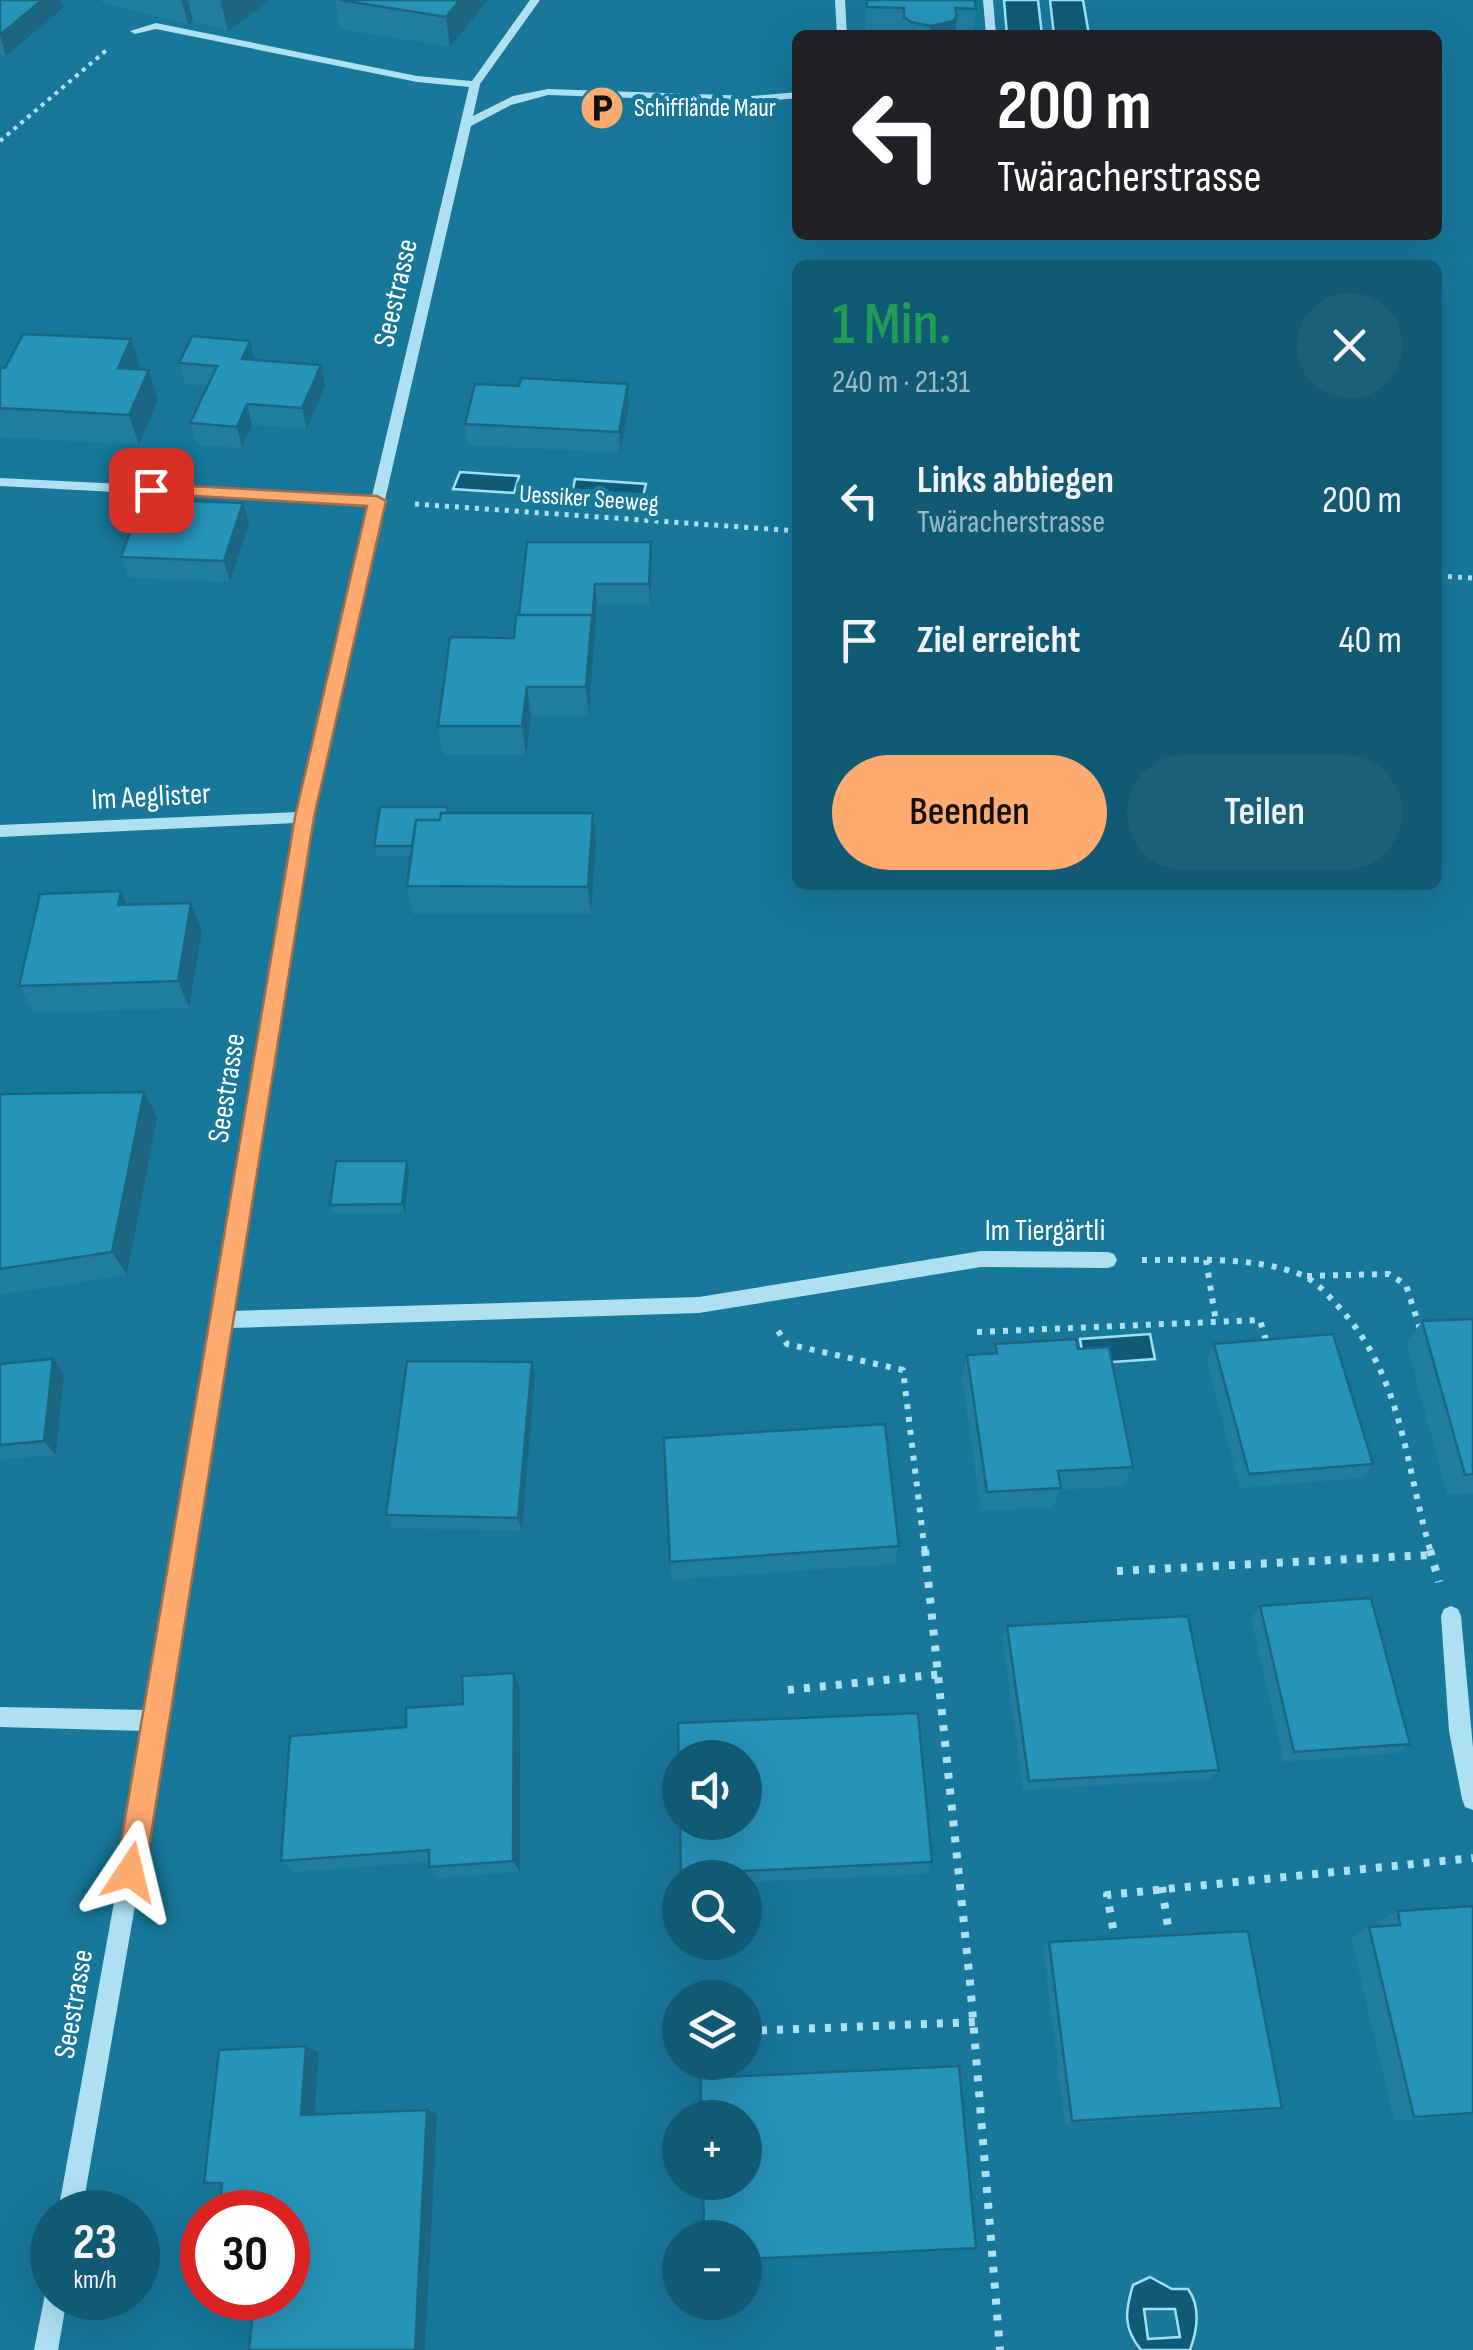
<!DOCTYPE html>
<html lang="de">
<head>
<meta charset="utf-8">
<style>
  body { margin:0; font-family:"Sofia Sans Condensed",sans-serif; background:#1a6079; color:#f1f3f6; height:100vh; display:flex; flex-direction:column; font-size:38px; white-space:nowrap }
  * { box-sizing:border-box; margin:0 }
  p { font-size:32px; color:#9cb9c5 }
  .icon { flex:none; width:55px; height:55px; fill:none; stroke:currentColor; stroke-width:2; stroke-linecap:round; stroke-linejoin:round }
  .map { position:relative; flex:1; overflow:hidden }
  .panel { position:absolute; left:792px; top:260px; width:650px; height:630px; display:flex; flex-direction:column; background:#115a74; border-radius:15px; box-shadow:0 10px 40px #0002 }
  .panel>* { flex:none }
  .guide { position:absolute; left:792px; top:30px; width:650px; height:210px; border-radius:15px; box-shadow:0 10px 40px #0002; background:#202124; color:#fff; overflow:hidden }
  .tools { position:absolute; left:662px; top:1740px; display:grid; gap:20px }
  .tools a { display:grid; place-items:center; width:100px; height:100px; border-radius:50%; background:#115a74; box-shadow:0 10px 40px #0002; font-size:50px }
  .speed { position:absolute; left:30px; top:2190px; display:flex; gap:20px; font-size:50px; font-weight:700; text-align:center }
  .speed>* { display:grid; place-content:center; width:130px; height:130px; border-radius:50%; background:#115a74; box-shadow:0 10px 40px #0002; line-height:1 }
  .speed small { font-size:25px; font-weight:400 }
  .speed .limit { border:15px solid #d22; background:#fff; color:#111 }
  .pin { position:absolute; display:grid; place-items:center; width:85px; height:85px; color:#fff; margin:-42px; border-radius:20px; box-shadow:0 5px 15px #0006 }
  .me { position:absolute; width:110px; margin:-55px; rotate:10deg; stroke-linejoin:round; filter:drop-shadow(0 0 8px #0008) }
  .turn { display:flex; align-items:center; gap:35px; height:210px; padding:0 40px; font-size:45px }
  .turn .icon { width:130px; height:130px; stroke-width:2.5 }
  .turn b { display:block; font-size:70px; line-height:85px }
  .round { display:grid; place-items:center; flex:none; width:105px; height:105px; border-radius:52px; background:#1a6079 }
  .head { display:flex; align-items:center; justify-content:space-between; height:170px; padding:0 40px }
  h1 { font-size:60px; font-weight:600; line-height:75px; color:#1e9e55 }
  .button { display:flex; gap:20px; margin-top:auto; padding:20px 40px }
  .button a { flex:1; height:115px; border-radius:60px; background:#ffaa6e; color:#111; font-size:40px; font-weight:600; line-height:115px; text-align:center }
  .button a+a { background:#1a6079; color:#f1f3f6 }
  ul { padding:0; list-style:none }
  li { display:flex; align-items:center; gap:30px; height:140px; padding:0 40px }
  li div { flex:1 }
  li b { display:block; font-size:38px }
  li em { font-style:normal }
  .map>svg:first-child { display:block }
</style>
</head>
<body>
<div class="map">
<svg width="1473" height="2350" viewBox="0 0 1473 2350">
  <rect width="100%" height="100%" fill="#17789a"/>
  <!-- water -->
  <path fill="#0f5b77" stroke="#9fe0f4" stroke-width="2.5" fill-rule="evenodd" d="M1004 0H1038L1042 35H1007Z
    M1050 0H1083L1089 35H1054Z
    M460 472 519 476 514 493 453 489Z
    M575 479 646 484 642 500 572 494Z
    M1150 1334 1155 1359 1084 1364 1080 1339Z
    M1150 2277 1172 2289H1188C1201 2307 1197 2331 1190 2350H1141C1123 2328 1125 2311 1133 2285ZM1144 2309H1175L1180 2337 1148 2339Z"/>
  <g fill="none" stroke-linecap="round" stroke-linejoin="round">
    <!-- path-far3 -->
    <path stroke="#ade1f2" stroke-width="4" stroke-dasharray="4 5" stroke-linecap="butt" d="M0 141 109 48"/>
    <!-- path-far2 -->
    <path stroke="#ade1f2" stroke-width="5" stroke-dasharray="4 6" stroke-linecap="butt" d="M415 504 798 531
      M1438 576 1473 578"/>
    <!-- path-far1 -->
    <path stroke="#ade1f2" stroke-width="6" stroke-dasharray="5 8" stroke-linecap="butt" d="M1142 1260C1193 1260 1254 1256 1302 1275 1316 1281 1327 1294 1337 1305 1403 1375 1405 1465 1431 1553
      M1206 1260 1216 1322
      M1307 1276 1389 1274 1406 1285 1421 1332
      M778 1331 787 1344 903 1370 925 1553
      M977 1332 1260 1320 1267 1344"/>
    <!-- path -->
    <path stroke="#ade1f2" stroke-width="8" stroke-dasharray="6 10" stroke-linecap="butt" d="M925 1550 970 1982 1000 2350
      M1430 1550 1439 1582
      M1117 1571 1430 1555
      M788 1690 942 1674
      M1162 1887 1170 1940
      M1116 1944 1107 1895 1473 1858
      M745 2031 976 2022"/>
    <!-- minor -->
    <path fill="#ade1f2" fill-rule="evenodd" d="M530 0H540L480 84 473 116 513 96 548 89 752 96 798 92V98L752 102 548 95 511 105 471 126 312 817 233 1311 699 1297 981 1251 1108 1252 1114 1254 1117 1260 1114 1266 1108 1268 981 1267 699 1313 230 1328 167 1721 82 2212H58L145 1731 0 1727V1707L148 1710 295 823 0 837V825L298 812 370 505 0 486V478L372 496 469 87 417 82 156 29 135 34 130 31 156 23 417 76 472 81Z
      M835 0H845L847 35H837Z
      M983 0H993L996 35H986Z
      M1451 1606 1458 1609 1461 1616 1473 1748V1810L1465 1807 1462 1799 1449 1731 1441 1616 1444 1609Z
      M52 2287V2298H67L58 2350H34L46 2289Z"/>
  </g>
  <!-- wall -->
  <path fill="#217e9f" d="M0 0H60L63 8 6 56 0 55Z
    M101 0H268L269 1 228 31 193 22 188 25 101 2Z
    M335 0H488L450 47 340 29Z
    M865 0H975L976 9 973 35H865Z
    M131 339 141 370H149L158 400 139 445 0 437V368H5Z
    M254 360 321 365 325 386 307 429 252 425 242 448 197 445 190 423 208 386 185 384 179 363Z
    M628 384 629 405 620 453 468 445 465 424 519 386Z
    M249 524 230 582 128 578 121 557Z
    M651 542 652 563 650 605 597 604 589 716H531L526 755H443L438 726 514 638 519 615Z
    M449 813H593L596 841 591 914H413L407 886 411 856H377L374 846Z
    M121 891 127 905 191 903 202 931 189 1008 34 1013 19 986Z
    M144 1092 157 1117 127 1275 0 1295V1094Z
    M409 1170 405 1213H333L330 1205Z
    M1473 1319V1493L1447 1494 1406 1343 1422 1321Z
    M995 1344 1078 1349 1133 1467 1123 1486 1060 1490 1053 1507 981 1511 962 1377 967 1355 993 1353Z
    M1214 1344 1373 1464 1362 1478 1240 1488 1206 1359Z
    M53 1359 64 1374 56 1455 0 1460V1364Z
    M535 1377 522 1531 392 1528 386 1515Z
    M899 1546 895 1564 672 1580 670 1562Z
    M1260 1606 1410 1744 1398 1753 1284 1762 1251 1618Z
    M1007 1626 1219 1770 1210 1779 1023 1790 1002 1637Z
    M514 1673 520 1688V1872L437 1878 429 1867V1862L294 1872 281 1861 406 1727 463 1704Z
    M678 1723 932 1862 927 1874 745 1882V1878H681Z
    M1473 1906V2115L1394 2121 1351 1937 1369 1927 1380 1926 1379 1921 1398 1911Z
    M1049 1942 1282 2108 1271 2111 1065 2124 1043 1948Z"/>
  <!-- shaded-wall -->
  <path fill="#1b6782" d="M42 0H60L63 8 6 56 0 35Z
    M181 0H188L193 22 188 25Z
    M223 0H268L269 1 228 31 221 2Z
    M460 0H488L450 47 446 17Z
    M957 15 955 35H930L931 26Z
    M131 339 141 370 118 368Z
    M250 341 255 362 242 359Z
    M321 365 325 386 307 429 302 408Z
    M149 370 158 400 139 445 129 415Z
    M628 384 629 405 620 453 619 432Z
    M247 404 252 425 242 448 237 427Z
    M243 503 249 524 230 582 224 561Z
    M651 542 652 563 650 605 649 584Z
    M595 584 597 604 589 716 586 687Z
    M527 687 531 716 526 755 522 726Z
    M593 813 596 841 591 914 588 887Z
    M121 891 133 919 118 905Z
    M191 903 202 931 189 1008 178 981Z
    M144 1092 157 1117 127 1275 112 1252Z
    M407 1161 409 1170 405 1213 402 1204Z
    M53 1359 64 1374 56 1455 44 1441Z
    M532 1362 535 1377 522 1531 518 1518Z
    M514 1673 520 1688V1872L513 1861Z
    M306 2046 319 2052 314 2119 301 2115Z
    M427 2110 437 2114 425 2350H415Z"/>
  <!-- building -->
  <path fill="#2693b9" stroke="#1b6782" stroke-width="2.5" fill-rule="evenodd" d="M0 0H42L0 35Z
    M340 0H460L446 17Z
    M867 0H975L976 9 955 8 957 15 953 21 931 26 911 22 904 17V8L867 7Z
    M23 334 131 339 118 368 149 370 129 415 0 408V368H5Z
    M192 336 250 341 242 359 321 365 302 408 247 404 237 427 190 423 217 366 179 363Z
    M521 378 628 384 619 432 465 424 475 384 519 386Z
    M142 499 243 503 224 561 121 557Z
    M527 542H651L649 584H595L592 624V615H519Z
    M516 615H592L586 687H527L522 726H438L450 637 514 638Z
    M380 807H448L447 813H441L440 820H416L412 846H374Z
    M441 813H593L588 887 407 886 416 820H440Z
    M121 891 118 905 191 903 178 981 19 986 40 894Z
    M144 1092 112 1252 0 1269V1094Z
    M336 1161H407L402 1204 330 1205Z
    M1473 1319V1474L1465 1475 1422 1321Z
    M1333 1334 1373 1464 1249 1474 1214 1344Z
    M1076 1339 1078 1349 1109 1347 1133 1467 1058 1471 1061 1488 987 1492 967 1355 997 1353 995 1344Z
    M53 1359 44 1441 0 1445V1364Z
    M407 1361 532 1362 518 1518 386 1515Z
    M885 1424 899 1546 670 1562 664 1438Z
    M1371 1598 1410 1744 1294 1752 1260 1606Z
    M1188 1616 1219 1770 1029 1781 1007 1626Z
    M514 1673 513 1861 429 1867V1850L281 1861 290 1736 406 1727V1708L463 1704 462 1676Z
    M918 1713 932 1862 681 1874 678 1723ZM680 1758H745V1822H680Z
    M1473 1906V2113L1414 2117 1369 1927 1400 1925 1398 1911Z
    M1248 1931 1282 2108 1072 2121 1049 1942Z
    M306 2046 301 2115 427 2110 415 2350H249L254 2298H288V2212H219L222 2183H204L219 2050Z
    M959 2066 976 2248 745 2259V2238H704L703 2182H745V2118H701V2078Z"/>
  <!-- route -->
  <path fill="#ffaa6e" stroke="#a66e48" stroke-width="2.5" d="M151 484 377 496 386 501 314 817 145 1872 141 1883 130 1887 120 1883 116 1872 295 817 367 506 145 493V486Z"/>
  <!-- icons -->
  <defs>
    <symbol id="parking-disc" viewBox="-11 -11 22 22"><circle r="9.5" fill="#ffaa6e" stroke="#17789a"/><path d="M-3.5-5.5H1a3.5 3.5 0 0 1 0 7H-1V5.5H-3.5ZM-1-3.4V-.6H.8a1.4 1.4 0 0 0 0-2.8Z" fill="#111"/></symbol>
  </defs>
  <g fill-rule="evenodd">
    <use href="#parking-disc" x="577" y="83" width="50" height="50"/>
  </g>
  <g text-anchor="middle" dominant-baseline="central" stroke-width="10" stroke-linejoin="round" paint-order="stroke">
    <!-- far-poi labels -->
    <g font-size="25" fill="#fff" stroke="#17789a" text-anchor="start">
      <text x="634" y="108">Schifflände Maur</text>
    </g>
    <!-- far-street labels -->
    <g font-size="25" fill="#fff" stroke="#17789a">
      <text transform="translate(589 499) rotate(4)">Uessiker Seeweg</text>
    </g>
    <!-- street labels -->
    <g font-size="30" fill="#fff" stroke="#17789a">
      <text transform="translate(396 293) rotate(-77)">Seestrasse</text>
      <text transform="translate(151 797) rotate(-3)">Im Aeglister</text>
      <text transform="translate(227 1088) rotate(-81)">Seestrasse</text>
      <text x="1045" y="1231">Im Tiergärtli</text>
      <text transform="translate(74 2004) rotate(-80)">Seestrasse</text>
    </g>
  </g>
</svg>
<div class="tools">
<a><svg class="icon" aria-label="sound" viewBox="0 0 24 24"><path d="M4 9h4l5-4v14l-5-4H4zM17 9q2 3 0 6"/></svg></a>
<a><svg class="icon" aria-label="search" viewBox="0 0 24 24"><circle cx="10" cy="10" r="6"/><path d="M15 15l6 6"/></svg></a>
<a><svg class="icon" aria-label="layers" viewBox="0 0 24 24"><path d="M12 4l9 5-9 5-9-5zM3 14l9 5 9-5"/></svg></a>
<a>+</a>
<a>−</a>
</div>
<div class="speed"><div>23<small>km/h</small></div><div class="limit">30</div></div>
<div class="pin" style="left:151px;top:490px;background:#d93025"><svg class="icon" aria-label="arrive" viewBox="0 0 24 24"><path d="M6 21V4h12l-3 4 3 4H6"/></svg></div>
<svg class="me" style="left:130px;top:1872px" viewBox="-20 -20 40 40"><path d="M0-17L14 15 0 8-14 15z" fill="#ffaa6e" stroke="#fff" stroke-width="4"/></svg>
<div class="guide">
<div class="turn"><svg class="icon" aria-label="left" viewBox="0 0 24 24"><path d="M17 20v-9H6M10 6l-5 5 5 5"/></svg><div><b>200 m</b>Twäracherstrasse</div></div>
</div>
<section class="panel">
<div class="head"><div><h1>1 Min.</h1><p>240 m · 21:31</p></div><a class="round"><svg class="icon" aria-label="close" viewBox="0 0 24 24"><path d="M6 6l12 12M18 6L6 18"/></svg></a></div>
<ul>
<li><svg class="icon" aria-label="left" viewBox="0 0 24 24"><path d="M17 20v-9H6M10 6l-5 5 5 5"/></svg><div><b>Links abbiegen</b><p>Twäracherstrasse</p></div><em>200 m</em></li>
<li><svg class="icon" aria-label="arrive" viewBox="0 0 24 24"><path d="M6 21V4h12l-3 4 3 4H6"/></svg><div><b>Ziel erreicht</b></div><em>40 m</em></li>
</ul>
<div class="button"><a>Beenden</a><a>Teilen</a></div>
</section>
</div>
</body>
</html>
